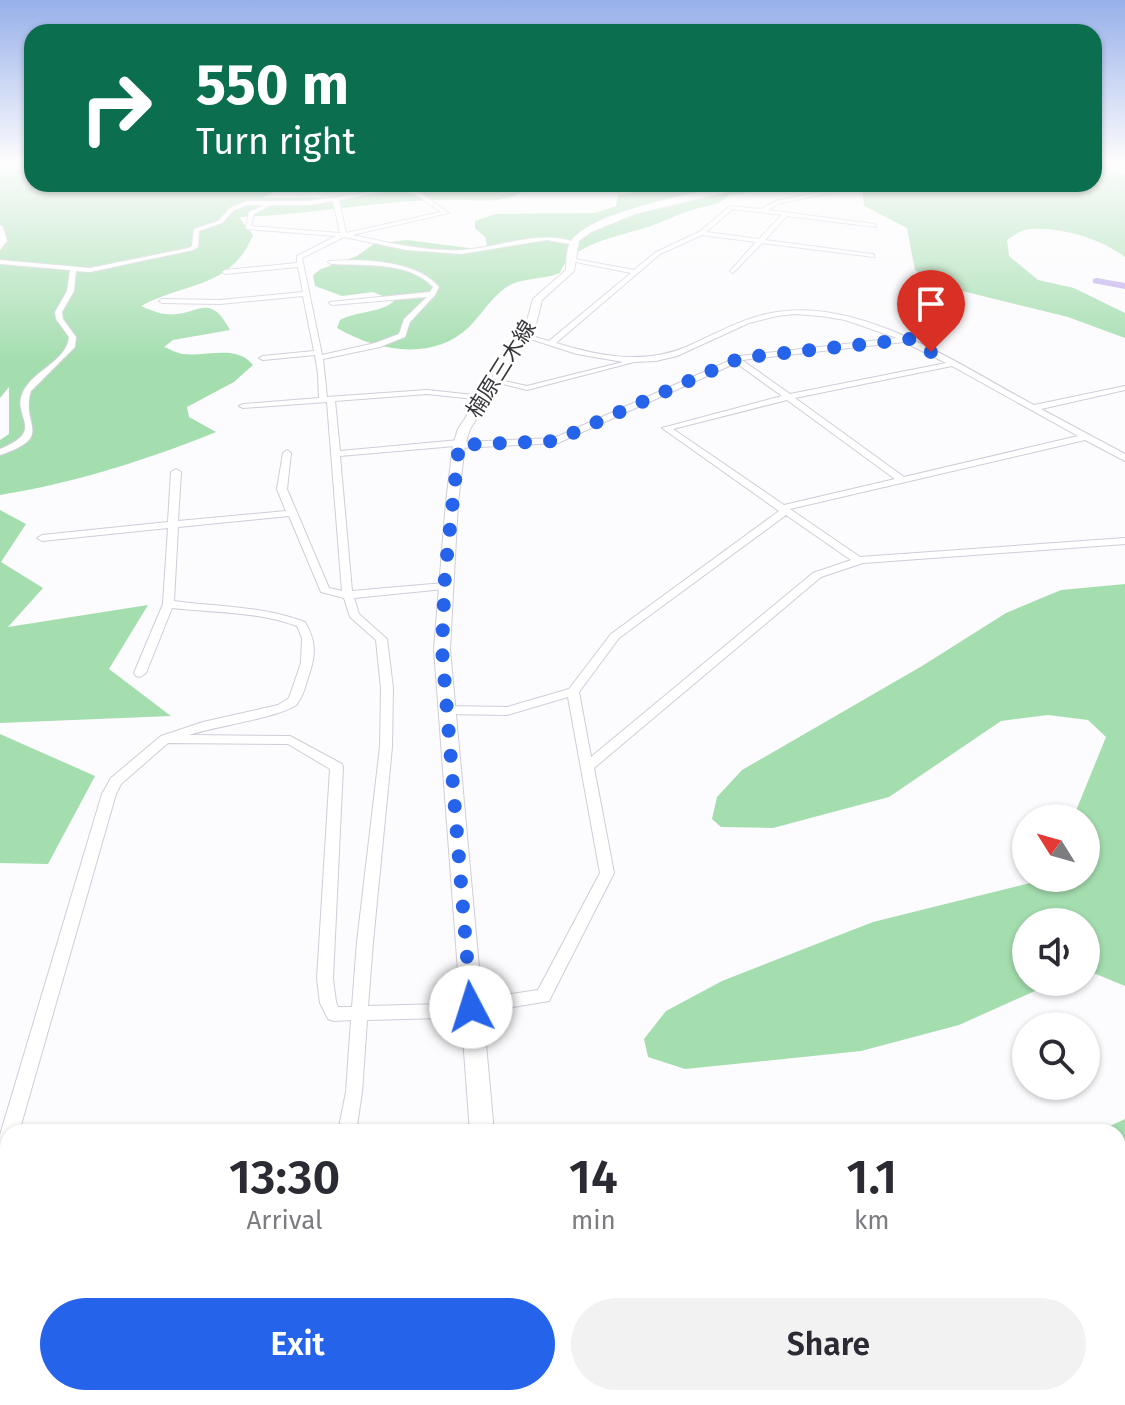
<!DOCTYPE html>
<html lang="en">
<head>
<meta charset="utf-8">
<style>
  body { margin:0; font-family:"Fira Sans","Noto Sans JP",sans-serif; background:#f2f2f3; color:#2b2b33; height:100vh; display:flex; flex-direction:column; font-size:30px; white-space:nowrap }
  * { box-sizing:border-box; margin:0 }
  p { font-size:26px; color:#7c7c81 }
  .icon { flex:none; width:44px; height:44px; fill:none; stroke:currentColor; stroke-width:2; stroke-linecap:round; stroke-linejoin:round }
  .map { position:relative; flex:1; overflow:hidden }
  .side { position:absolute; left:0px; top:1124px; width:1126px; height:282px; display:flex; flex-direction:column; background:#fff; border-radius:24px 24px 0 0; box-shadow:0 2px 6px #0004 }
  .side>* { flex:none }
  .banner { position:absolute; left:24px; top:24px; width:1078px; height:168px; border-radius:24px; box-shadow:0 2px 6px #0004; background:#0b6e4f; color:#fff; overflow:hidden }
  .needle { width:52px; rotate:307deg }
  .controls { position:absolute; left:1012px; top:804px; display:grid; gap:16px }
  .controls a { display:grid; place-items:center; width:88px; height:88px; border-radius:50%; background:#fff; box-shadow:0 2px 6px #0004; font-size:40px }
  .pin { position:absolute; display:grid; place-items:center; width:68px; height:68px; color:#fff; margin:-82px -34px; border-radius:50% 50% 50% 0; rotate:-45deg; box-shadow:0 0 8px #0007 }
  .pin .icon { rotate:45deg }
  .me { position:absolute; width:88px; margin:-44px; rotate:355deg; stroke-linejoin:round; filter:drop-shadow(0 0 6px #0008) }
  .turn { display:flex; align-items:center; gap:28px; height:168px; padding:0 40px; font-size:36px }
  .turn .icon { width:104px; height:104px; stroke-width:2.5 }
  .turn b { display:block; font-size:56px; line-height:68px }
  .eta { display:flex; justify-content:space-evenly; align-items:center; height:136px; text-align:center }
  .eta b { font-size:48px; font-weight:600; line-height:56px }
  .button { display:flex; gap:16px; margin-top:auto; padding:16px 40px }
  .button a { flex:1; height:92px; border-radius:48px; background:#2563eb; color:#fff; font-size:32px; font-weight:600; line-height:92px; text-align:center }
  .button a+a { background:#f2f2f3; color:#2b2b33 }
  .map>svg:first-child { display:block }
</style>
</head>
<body>
<div class="map">
<svg width="1125" height="1405" viewBox="0 0 1125 1405">
  <rect width="100%" height="100%" fill="#fcfbfd"/>
  <!-- green -->
  <path fill="#a4deaf" d="M0 164H32V184H374L279 189 262 198 359 197 414 184H516L524 189C513 202 482 201 465 200 389 198 315 215 239 217L253 235C231 289 185 282 141 306 148 309 157 313 165 314 198 318 208 289 230 330L173 340 164 347C170 349 176 353 183 354 206 357 237 344 253 365L234 382 187 407 189 417 216 432C147 460 74 483 0 495V440L9 434V387L0 398Z
    M1094 164H1125V257C1100 238 1061 227 1029 229 1021 230 1013 236 1007 240L1009 256 1038 280 1074 288 1125 313V338L1068 317 954 289 915 270 907 228 864 206 862 184H1094Z
    M688 184H820L729 195C717 207 710 204 692 210 678 214 665 221 651 226 625 235 570 243 560 273 545 279 527 278 512 284 495 292 482 314 469 327 433 362 376 351 337 328L340 320C356 311 381 313 394 301L373 292 342 296 315 286 313 275 321 269 357 256 374 244 407 240 477 249 487 245 485 237 475 228V221L495 214 595 213 616 206 618 195 634 192H690L696 190Z
    M0 510 26 524 1 562 43 588 8 627 148 605 109 669 171 716 0 723Z
    M1125 584V986L1086 970V922H1026V982H1055L959 1025 861 1051 685 1069 648 1057 644 1039 666 1011 722 981 873 922 1050 878H1086V818H1073L1106 737 1088 720 1048 715 1001 721 889 797 773 828 721 827 712 819 717 797 742 770 922 666 1006 613 1061 590Z
    M0 734 95 776 48 864 0 863Z
    M1125 1119V1308L1118 1318V1132H1097Z
    M669 1398H1062L1057 1405H670Z"/>
  <g fill="none" stroke-linecap="round" stroke-linejoin="round">
    <!-- river -->
    <path fill="#bdabed" fill-rule="evenodd" d="M1097 278 1125 283V289L1093 283V279Z"/>
    <defs>
      <path id="minor" d="M401 184H442L408 187 422 194 449 213 352 235C387 242 425 252 462 250 500 248 540 228 577 243L574 245 547 240 461 254 407 250 344 237 302 258 322 355 375 343 399 334 404 319 427 297 332 305 329 303 330 302 430 292 433 287C409 261 364 266 331 264L328 262 329 261C363 259 416 260 439 287L435 295 410 322 405 337 380 347 323 359 327 397 427 390 484 396 488 398 484 400 427 394 335 401 340 451 459 440 463 442 554 438 740 356 897 338 845 320 821 316 794 314 777 316 749 323 677 356 656 361 634 362 527 390 491 381 495 379 527 386 623 362 577 354 521 336 525 334 549 341 631 273 571 261 569 260V258L634 270 656 252 699 232 730 206 761 209 776 201 830 190 832 193 780 203 768 210 874 224 876 227 787 216 765 240 872 254 874 255V257L762 243 733 273 730 271 731 270 756 242 702 235 660 254 556 343C599 356 643 365 686 347 716 334 744 317 777 312 863 298 961 366 1034 405L1125 386V390L1041 409 1125 454V461L1085 440 790 509 860 557 1125 538V544L863 563 821 577 594 768 614 873 549 1001 444 1018 367 1020 362 1092 356 1132H338L346 1092 351 1020 334 1021 328 1019 320 1003 317 979 330 769 288 744 168 743 121 784 116 794 19 1132H8V1166L6 1170 0 1172V1135L102 794 111 778 161 736 203 722 278 705 289 698 301 663 302 638 297 626C256 611 214 613 172 608L146 673 140 677 136 676 134 673 163 604 168 528 42 541 37 538 42 535 168 522 171 472 176 469 181 472 178 521 286 511 277 489 283 453 287 450 291 453 287 489 329 588 342 591 327 402 243 408 239 406 243 404 319 398 318 374 315 355 263 360 259 358 263 356 314 351 303 296 220 304 162 303 159 301 162 299 220 300 303 292 298 267 225 274 222 272 225 270 297 263V256L336 236 246 229 249 212 264 205H248L234 210 222 223 199 231 198 247 193 250 90 272 76 271 74 291 62 312 63 319 76 337 75 347 31 391C20 426 56 436 0 455V449C52 428 3 415 28 384 41 368 67 358 69 337L56 319 55 312 67 291 70 270 0 264V260L90 268 189 248 192 246 194 229 218 221 230 208 247 201H309L368 192ZM402 188 418 196 441 212 346 233 339 200ZM333 201 340 233 251 226 254 214 271 205H309ZM733 209 782 215 759 239 706 232ZM904 342 946 363 790 394 742 360ZM736 363 782 396 662 428 779 511 611 634 569 689 507 707 446 706 440 710 446 714 507 715 568 697 600 873 538 990 444 1004 368 1006 373 942 392 747 393 688 387 639 359 614 354 598 444 589 449 586 444 583 352 591 340 456 455 446 459 448 558 443ZM952 366 1078 436 904 477 795 398ZM787 400 895 479 784 505 673 429ZM786 515 851 560 813 573 591 757 579 692 619 638ZM289 516 321 592 344 598 350 617 376 640 381 688 380 747 357 942 352 1007H338L336 1002 333 979 343 767 342 764 290 736 189 735C212 727 283 717 297 704 303 697 306 684 309 675 316 654 316 641 305 622 262 606 218 607 174 601L178 527Z
        M0 225 3 227 7 241 0 250Z
        M0 1253 8 1254V1274L0 1273Z
        M192 1398H212V1405H192Z
        M266 1398H286L285 1405H265Z"/>
      <path id="major" d="M742 184H759L635 214 591 232 579 241 574 271 542 300 535 328 470 429 465 445 458 502 450 649 494 1132H470L434 649 446 502 453 445 458 429 525 328 533 299 566 270C566 260 566 248 572 240 593 211 705 190 742 184Z
        M495 1398H523L524 1405H496Z"/>
      <path id="highway" d="M1097 164 1125 169V173L1098 166Z"/>
    </defs>
    <!-- minor casing -->
    <use href="#minor" stroke="#d0cdd9" stroke-width="2"/>
    <!-- major casing -->
    <use href="#major" stroke="#d0cdd9" stroke-width="2"/>
    <!-- highway casing -->
    <use href="#highway" stroke="#d0cdd9" stroke-width="2"/>
    <!-- minor -->
    <use href="#minor" fill="#fff" fill-rule="evenodd"/>
    <!-- major -->
    <use href="#major" fill="#fff" fill-rule="evenodd"/>
    <!-- highway -->
    <use href="#highway" fill="#fff" fill-rule="evenodd"/>
  </g>
  <!-- sky -->
  <linearGradient id="sky" x2="0" y2="1"><stop stop-color="#97b0ea"/><stop offset="0.45" stop-color="#fefdfe"/><stop offset="1" stop-color="#fefdfe" stop-opacity="0"/></linearGradient>
  <rect width="1125" height="361" fill="url(#sky)"/>
  <g fill="none" stroke-linecap="round" stroke-linejoin="round">
    <!-- route -->
    <path stroke="#2563eb" stroke-width="14" stroke-dasharray="0 25.2" d="M471 1007 442 649 445 574 459 445 555 441 740 358 910 339 931 352"/>
  </g>
  <g text-anchor="middle" dominant-baseline="central" stroke-width="6" stroke-linejoin="round" paint-order="stroke">
    <!-- street labels -->
    <g font-size="22" fill="#37363a" stroke="#fff">
      <text transform="translate(501 369) rotate(-58)">楠原三木線</text>
    </g>
  </g>
</svg>
<div class="controls">
<a><svg class="needle" viewBox="-14 -14 28 28"><path d="M0-13l5 13h-10z" fill="#e53935"/><path d="M0 13l5-13h-10z" fill="#7c7c81"/></svg></a>
<a><svg class="icon" aria-label="sound" viewBox="0 0 24 24"><path d="M4 9h4l5-4v14l-5-4H4zM17 9q2 3 0 6"/></svg></a>
<a><svg class="icon" aria-label="search" viewBox="0 0 24 24"><circle cx="10" cy="10" r="6"/><path d="M15 15l6 6"/></svg></a>
</div>
<div class="pin" style="left:931px;top:352px;background:#d93025"><svg class="icon" aria-label="arrive" viewBox="0 0 24 24"><path d="M6 21V4h12l-3 4 3 4H6"/></svg></div>
<svg class="me" style="left:471px;top:1007px" viewBox="-20 -20 40 40"><circle r="19" fill="#fff"/><path d="M0-13L10 11 0 6-10 11z" fill="#2563eb"/></svg>
<div class="banner">
<div class="turn"><svg class="icon" aria-label="right" viewBox="0 0 24 24"><path d="M7 20v-9h11M14 6l5 5-5 5"/></svg><div><b>550 m</b>Turn right</div></div>
</div>
<section class="side">
<div class="eta">
<div><b>13:30</b><p>Arrival</p></div>
<div><b>14</b><p>min</p></div>
<div><b>1.1</b><p>km</p></div>
</div>
<div class="button"><a>Exit</a><a>Share</a></div>
</section>
</div>
</body>
</html>
